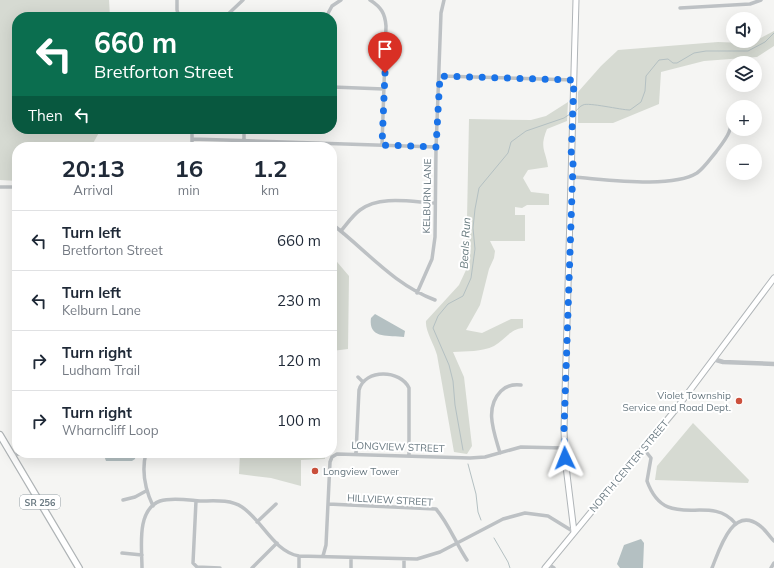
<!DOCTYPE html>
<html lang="en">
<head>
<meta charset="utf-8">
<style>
  body { margin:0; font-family:Mulish,sans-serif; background:#f6f6f7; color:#1f2937; height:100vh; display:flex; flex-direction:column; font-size:15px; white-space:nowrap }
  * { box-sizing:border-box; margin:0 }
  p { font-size:13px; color:#747a83 }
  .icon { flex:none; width:22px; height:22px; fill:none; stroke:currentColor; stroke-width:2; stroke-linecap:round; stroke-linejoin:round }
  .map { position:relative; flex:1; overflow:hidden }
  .sheet { position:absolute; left:12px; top:142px; width:325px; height:316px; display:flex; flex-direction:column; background:#fff; border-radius:16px; box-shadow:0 4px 16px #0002 }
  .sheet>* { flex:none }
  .top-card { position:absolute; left:12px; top:12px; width:325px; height:122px; border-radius:16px; box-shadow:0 4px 16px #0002; background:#0b6e4f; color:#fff; overflow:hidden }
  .controls { position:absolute; left:726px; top:12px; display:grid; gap:8px }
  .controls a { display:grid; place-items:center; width:36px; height:36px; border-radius:50%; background:#fff; box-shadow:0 4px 16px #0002; font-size:20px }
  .pin { position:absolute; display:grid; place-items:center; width:34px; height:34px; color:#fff; margin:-41px -17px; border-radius:50% 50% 50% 0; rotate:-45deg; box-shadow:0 0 4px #0007 }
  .pin .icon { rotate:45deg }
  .me { position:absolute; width:44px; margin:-22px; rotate:358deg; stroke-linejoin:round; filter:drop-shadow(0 0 3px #0008) }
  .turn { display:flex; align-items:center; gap:14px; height:84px; padding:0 16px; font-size:18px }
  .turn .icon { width:52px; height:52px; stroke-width:2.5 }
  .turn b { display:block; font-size:28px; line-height:34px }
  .then { display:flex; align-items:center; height:38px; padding:0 16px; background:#0003; gap:8px; font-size:15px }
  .eta { display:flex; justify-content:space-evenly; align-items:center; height:68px; text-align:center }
  .eta b { font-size:24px; font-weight:700; line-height:28px }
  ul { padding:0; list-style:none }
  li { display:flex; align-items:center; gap:12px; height:60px; padding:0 16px; border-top:1px solid #e0e1e3 }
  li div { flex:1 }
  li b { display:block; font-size:15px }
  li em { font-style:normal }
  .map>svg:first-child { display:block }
</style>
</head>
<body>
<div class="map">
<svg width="774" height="568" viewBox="0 0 774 568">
  <rect width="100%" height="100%" fill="#f5f5f3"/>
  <!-- green -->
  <path fill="#d6dad2" d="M0 0H109L110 17H17V129H101L91 147H17V181L0 180Z
    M774 31V46L757 57 704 61 661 72 659 104 613 123H578V92L601 66 618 50 718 42 744 43 755 41Z
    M568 102 567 121 547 129C539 149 546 150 548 167L528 170 523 178 531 192 549 194V205H527L522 208 515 207V215H525V241H490L495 251 494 258 489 269 480 305 466 330 482 333 511 319H523V328C510 329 505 340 494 346 482 352 466 351 453 352L464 377 472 446 467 454 454 452 437 355C434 344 425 331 426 321L459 285 466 270 469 119 531 120 546 116Z
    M332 256 349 276 348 349 332 351Z
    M693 423 749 480 748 483 655 480 657 466Z
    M240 453H325V459L301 460V486L271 478 239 474Z"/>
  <!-- water -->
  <path fill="#b4c0c2" d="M375 314 405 331 404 337C388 335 368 339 371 318Z
    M103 453H136L135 459 132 461H106Z
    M641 539 644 543 643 568H620L617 564 624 545Z"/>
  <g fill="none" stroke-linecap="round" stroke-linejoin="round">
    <!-- stream -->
    <path stroke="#b4c0c2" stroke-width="1" d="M576 111C578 109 580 106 583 105 588 102 621 110 630 110L641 102 645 91 646 76 659 60 668 59 673 63H677L694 53 706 51H748L765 42 774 33
      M463 450 455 405 453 381 449 365 433 328 438 316 448 304 463 296 471 278 475 249 473 228 475 209 479 188 508 153 511 142 526 131 564 118 570 114
      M468 464 476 494 478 512 481 520
      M494 538 508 562 510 568"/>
    <defs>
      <path id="secondary" d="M574 532 565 458 564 430 576 0
        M545 568 676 409 774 278"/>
      <path id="primary" d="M0 435 79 568"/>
    </defs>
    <!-- secondary casing -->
    <use href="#secondary" stroke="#b0b5b8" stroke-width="7"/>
    <!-- primary casing -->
    <use href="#primary" stroke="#afb4b6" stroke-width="8"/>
    <!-- minor -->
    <path stroke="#bdc1c4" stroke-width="3.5" d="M177 0V10L179 17
      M370 0C381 7 385 13 386 26L382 145
      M680 8 750 4 761 0
      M225 17 243 0
      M326 17 332 6 341 0
      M440 76 574 80
      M332 87 384 89
      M192 139 436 147
      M244 141V129
      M192 147V129
      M572 177C604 179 671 189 697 173 704 168 710 159 716 152 728 136 732 132 732 111
      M0 187H17
      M332 224C367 251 393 284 435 300
      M341 231C347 224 352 216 360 210 380 195 412 202 435 203
      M417 293 432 259 435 237 436 149 441 13 444 0
      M358 377 363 382
      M643 448 651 458 647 481C666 534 709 492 735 523
      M39 453H62
      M146 453C141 472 145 489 153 506
      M356 453 359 390C365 368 401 370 409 388V455
      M500 453C494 432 484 408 501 391 507 385 513 384 521 385
      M12 455 24 453
      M123 500 135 497 146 491
      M196 501 193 563 197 567 220 568
      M328 504 436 509C449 524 456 544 467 560
      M257 522 276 504
      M122 553 142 555
      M323 556 326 545 330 462 332 457 337 454 470 458 485 457 521 447 564 448
      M548 564 554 568
      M142 568C142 548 136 510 160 501 172 497 188 500 200 501 213 501 230 499 242 507 262 520 274 552 299 556L417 559 440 552 503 519 525 513 548 516 574 532
      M252 568 277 543
      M299 568V556
      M351 568V558
      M404 568V559
      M712 568C719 551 732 505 759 525 765 529 769 536 774 541
      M771 568 774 563"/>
    <!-- tertiary -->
    <path stroke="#bdc1c4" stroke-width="4.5" d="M713 359 723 362 774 364"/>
    <!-- secondary -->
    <use href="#secondary" stroke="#fff" stroke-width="5"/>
    <!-- primary -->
    <use href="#primary" stroke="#fff" stroke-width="5.5"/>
  </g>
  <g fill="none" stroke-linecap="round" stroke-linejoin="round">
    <!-- route -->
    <path stroke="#1a73e8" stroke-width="7" stroke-dasharray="0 12.6" d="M385 73 382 145 436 147 440 76 574 80 571 159 573 164 564 430 565 458"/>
  </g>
  <!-- markers -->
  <g fill="#cc503c" stroke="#fff" stroke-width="1.5">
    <circle cx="739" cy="401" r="4"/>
    <circle cx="315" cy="471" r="4"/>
  </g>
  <g text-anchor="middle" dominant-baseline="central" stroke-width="4" stroke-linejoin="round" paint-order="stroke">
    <!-- shield labels -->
    <rect fill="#fff" stroke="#95a0a6" stroke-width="1" x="20" y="495" width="40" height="14" rx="3"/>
    <g font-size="9" font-weight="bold" fill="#687880">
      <text x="40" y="502">SR 256</text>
    </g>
    <!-- street labels -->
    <g font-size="10" fill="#687880" stroke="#fff">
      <text transform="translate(427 196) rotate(-89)">KELBURN LANE</text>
      <text transform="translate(398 447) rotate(2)">LONGVIEW STREET</text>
      <text transform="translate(629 466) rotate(-50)">NORTH CENTER STREET</text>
      <text transform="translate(390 500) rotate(3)">HILLVIEW STREET</text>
    </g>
    <!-- poi labels -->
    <g font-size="10" fill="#687880" stroke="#fff" text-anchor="end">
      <text x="731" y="395">Violet Township<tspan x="731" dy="12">Service and Road Dept.</tspan></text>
      <text x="323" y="471" text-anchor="start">Longview Tower</text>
    </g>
    <!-- water labels -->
    <g font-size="11" font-style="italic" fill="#64787c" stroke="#fff">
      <text transform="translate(465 243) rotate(-87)">Beals Run</text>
    </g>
  </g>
</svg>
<div class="controls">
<a><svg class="icon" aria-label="sound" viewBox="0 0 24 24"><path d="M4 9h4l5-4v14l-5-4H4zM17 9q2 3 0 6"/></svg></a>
<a><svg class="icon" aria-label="layers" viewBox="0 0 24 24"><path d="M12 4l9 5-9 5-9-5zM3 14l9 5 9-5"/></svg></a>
<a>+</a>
<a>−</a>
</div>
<div class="pin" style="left:385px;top:73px;background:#d93025"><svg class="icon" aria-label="arrive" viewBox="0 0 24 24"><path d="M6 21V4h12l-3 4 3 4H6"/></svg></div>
<svg class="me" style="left:565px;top:458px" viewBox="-20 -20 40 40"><path d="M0-17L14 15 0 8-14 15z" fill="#1a73e8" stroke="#fff" stroke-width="4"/></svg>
<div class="top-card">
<div class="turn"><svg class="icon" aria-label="left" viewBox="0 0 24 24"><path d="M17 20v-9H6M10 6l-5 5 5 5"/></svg><div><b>660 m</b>Bretforton Street</div></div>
<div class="then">Then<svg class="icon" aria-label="left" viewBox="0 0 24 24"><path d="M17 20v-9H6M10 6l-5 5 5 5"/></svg></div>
</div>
<section class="sheet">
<div class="eta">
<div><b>20:13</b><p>Arrival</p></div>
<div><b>16</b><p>min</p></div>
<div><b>1.2</b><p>km</p></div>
</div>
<ul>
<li><svg class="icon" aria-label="left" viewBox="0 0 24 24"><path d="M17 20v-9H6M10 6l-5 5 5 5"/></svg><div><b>Turn left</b><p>Bretforton Street</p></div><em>660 m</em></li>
<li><svg class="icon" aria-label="left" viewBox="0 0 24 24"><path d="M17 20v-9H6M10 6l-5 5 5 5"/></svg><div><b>Turn left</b><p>Kelburn Lane</p></div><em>230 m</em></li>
<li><svg class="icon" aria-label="right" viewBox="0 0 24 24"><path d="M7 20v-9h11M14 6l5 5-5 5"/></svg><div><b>Turn right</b><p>Ludham Trail</p></div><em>120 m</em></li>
<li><svg class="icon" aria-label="right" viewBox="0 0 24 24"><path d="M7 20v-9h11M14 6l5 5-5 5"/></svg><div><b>Turn right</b><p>Wharncliff Loop</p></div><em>100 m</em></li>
</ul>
</section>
</div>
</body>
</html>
